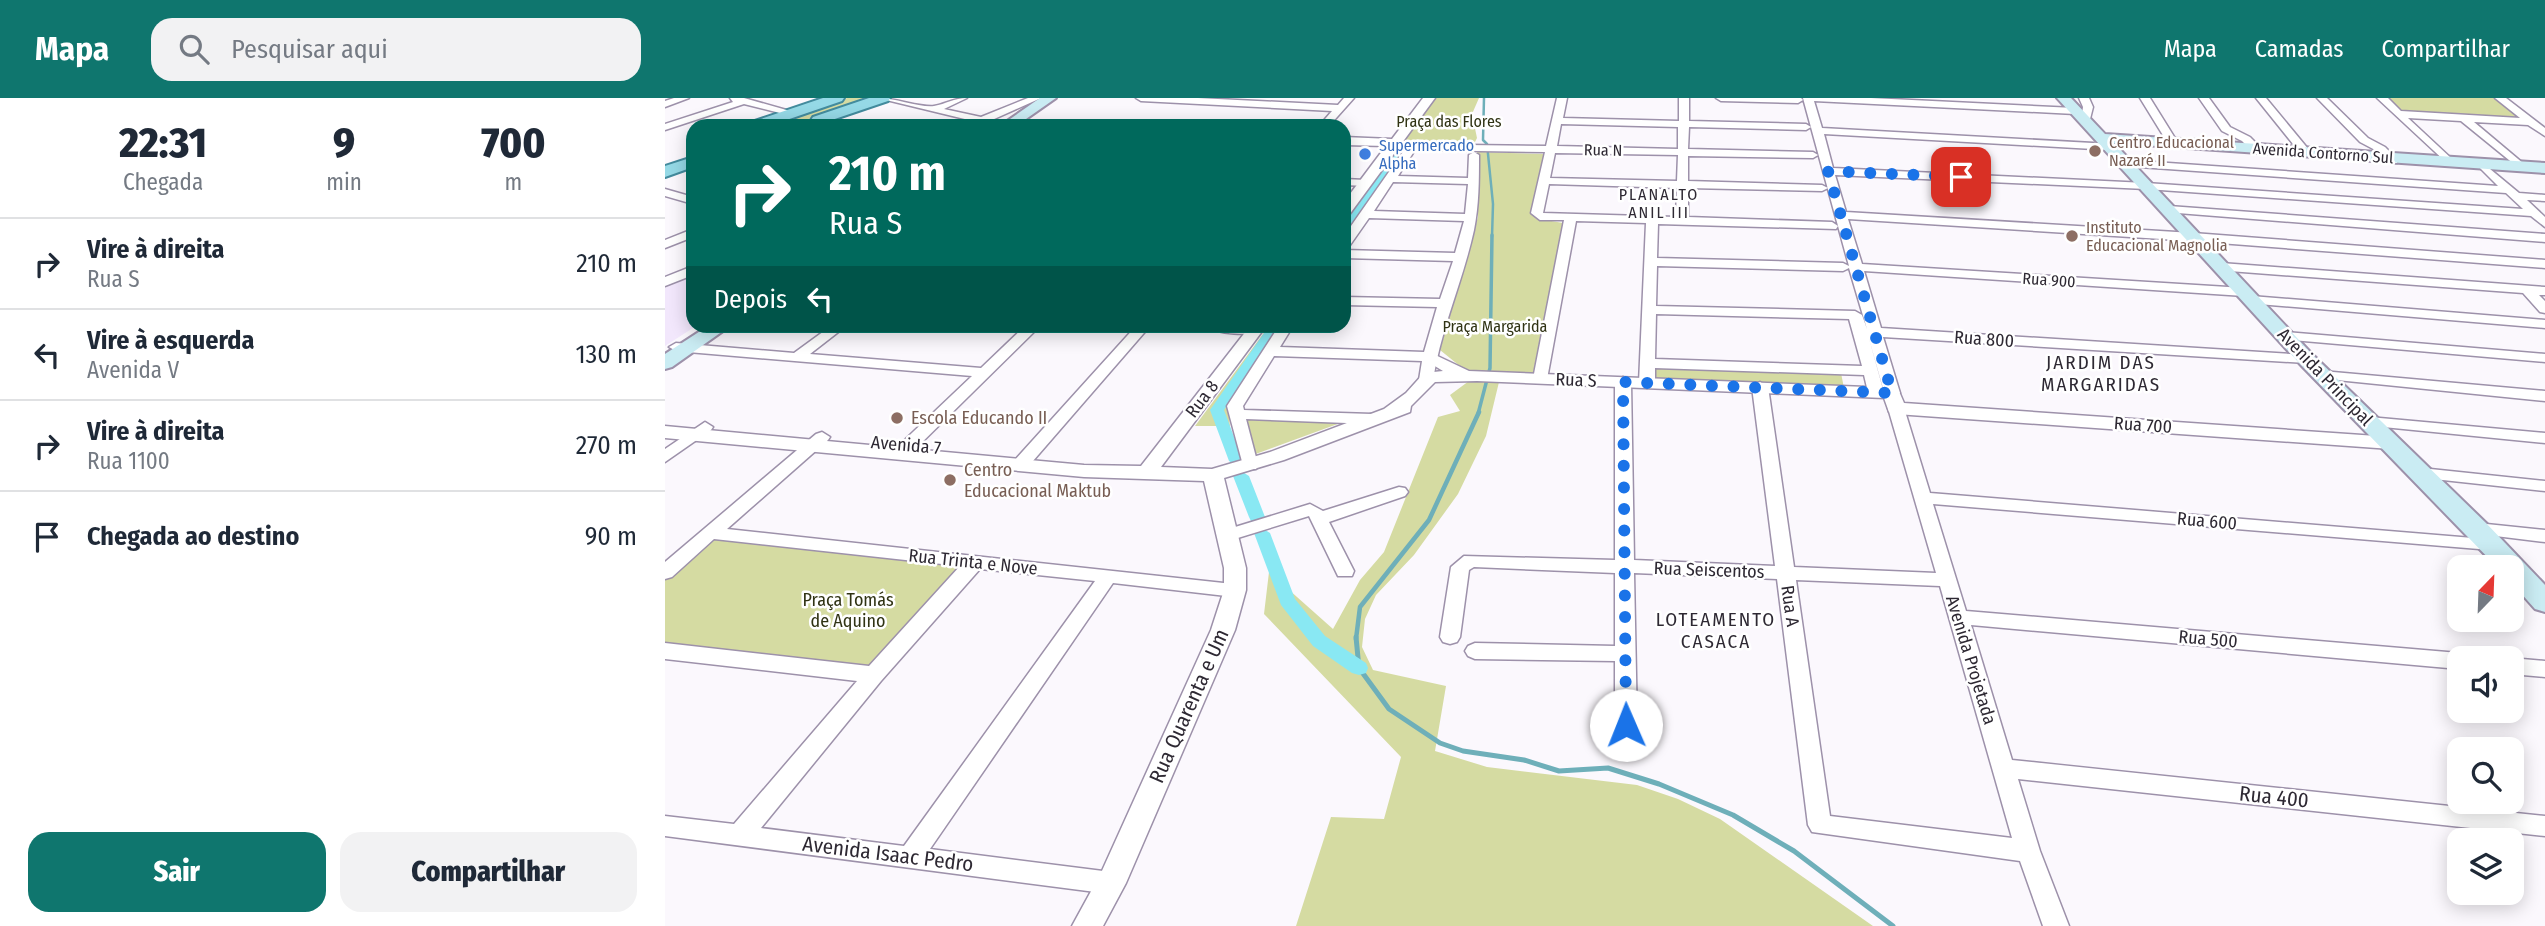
<!DOCTYPE html>
<html lang="pt">
<head>
<meta charset="utf-8">
<style>
  body { margin:0; font-family:"Fira Sans Condensed",sans-serif; background:#f2f2f3; color:#1f2937; height:100vh; display:flex; flex-direction:column; font-size:26px; white-space:nowrap }
  * { box-sizing:border-box; margin:0 }
  p { font-size:23px; color:#747a83 }
  .icon { flex:none; width:38px; height:38px; fill:none; stroke:currentColor; stroke-width:2; stroke-linecap:round; stroke-linejoin:round }
  .map { position:relative; flex:1; overflow:hidden }
  .side { display:flex; flex-direction:column; background:#fff; width:665px }
  .side>* { flex:none }
  .banner { position:absolute; left:21px; top:21px; width:665px; height:214px; border-radius:21px; box-shadow:0 4px 18px #0003; background:#00695c; color:#fff; overflow:hidden }
  .needle { width:46px; rotate:23deg }
  .fabs { position:absolute; left:1782px; top:457px; display:grid; gap:14px }
  .fabs a { display:grid; place-items:center; width:77px; height:77px; border-radius:14px; background:#fff; box-shadow:0 4px 18px #0003; font-size:35px }
  .pin { position:absolute; display:grid; place-items:center; width:60px; height:60px; color:#fff; margin:-30px; border-radius:14px; box-shadow:0 4px 10px #0006 }
  .me { position:absolute; width:77px; margin:-38px; rotate:359deg; stroke-linejoin:round; filter:drop-shadow(0 0 5px #0008) }
  .turn { display:flex; align-items:center; gap:24px; height:147px; padding:0 28px; font-size:32px }
  .turn .icon { width:91px; height:91px; stroke-width:2.5 }
  .turn b { display:block; font-size:49px; line-height:60px }
  .then { display:flex; align-items:center; height:66px; padding:0 28px; background:#0003; gap:14px; font-size:26px }
  .eta { display:flex; justify-content:space-evenly; align-items:center; height:119px; text-align:center }
  .eta b { font-size:42px; font-weight:800; line-height:49px }
  .cta { display:flex; gap:14px; margin-top:auto; padding:14px 28px }
  .cta a { flex:1; height:80px; border-radius:21px; background:#0f766e; color:#fff; font-size:28px; font-weight:800; line-height:80px; text-align:center }
  .cta a+a { background:#f2f2f3; color:#1f2937 }
  ul { padding:0; list-style:none }
  li { display:flex; align-items:center; gap:21px; height:91px; padding:0 28px; border-top:2px solid #e0e1e3 }
  li div { flex:1 }
  li b { display:block; font-size:26px }
  li em { font-style:normal }
  header { display:flex; align-items:center; gap:42px; box-sizing:border-box; height:98px; padding:0 35px; background:#0f766e; color:#fff }
  header strong { font-size:33px }
  nav { display:flex; gap:38px; margin-inline-start:auto; font-size:24px }
  .search { width:490px; height:63px; background:#f2f2f3; display:flex; align-items:center; gap:18px; box-sizing:border-box; padding:0 24px; border-radius:21px; color:#747a83; font-size:26px }
  main { display:flex; flex:1; min-height:0 }
  .map>svg:first-child { display:block }
</style>
</head>
<body>
<header>
<strong>Mapa</strong>
<div class="search"><svg class="icon" aria-label="search" viewBox="0 0 24 24"><circle cx="10" cy="10" r="6"/><path d="M15 15l6 6"/></svg>Pesquisar aqui</div>
<nav><a>Mapa</a><a>Camadas</a><a>Compartilhar</a></nav>
</header>
<main>
<section class="side">
<div class="eta">
<div><b>22:31</b><p>Chegada</p></div>
<div><b>9</b><p>min</p></div>
<div><b>700</b><p>m</p></div>
</div>
<ul>
<li><svg class="icon" aria-label="right" viewBox="0 0 24 24"><path d="M7 20v-9h11M14 6l5 5-5 5"/></svg><div><b>Vire à direita</b><p>Rua S</p></div><em>210 m</em></li>
<li><svg class="icon" aria-label="left" viewBox="0 0 24 24"><path d="M17 20v-9H6M10 6l-5 5 5 5"/></svg><div><b>Vire à esquerda</b><p>Avenida V</p></div><em>130 m</em></li>
<li><svg class="icon" aria-label="right" viewBox="0 0 24 24"><path d="M7 20v-9h11M14 6l5 5-5 5"/></svg><div><b>Vire à direita</b><p>Rua 1100</p></div><em>270 m</em></li>
<li><svg class="icon" aria-label="arrive" viewBox="0 0 24 24"><path d="M6 21V4h12l-3 4 3 4H6"/></svg><div><b>Chegada ao destino</b></div><em>90 m</em></li>
</ul>
<div class="cta"><a>Sair</a><a>Compartilhar</a></div>
</section>
<div class="map">
<svg width="1880" height="828" viewBox="0 0 1880 828">
  <rect width="100%" height="100%" fill="#fbf8fd"/>
  <!-- built -->
  <path fill="#f2e7fc" d="M28 178V228H31L0 248V190Z"/>
  <!-- green -->
  <path fill="#d5dba2" d="M182 0H202L124 28H100Z
    M770 0H814L807 16 812 40 808 48 737 46Z
    M1721 0H1829L1857 22 1736 14Z
    M737 50 679 135V125L733 51Z
    M812 54 880 56 867 115 875 121 898 125 868 276 801 273 775 252 813 119Z
    M604 228H614L562 304 565 328H530Z
    M989 269 1176 275 1179 290 988 283Z
    M804 283 834 284 821 338 793 396 749 457 711 497 700 521 697 549 708 572 781 588 770 653 822 669 972 687 1013 701 1055 721 1208 828H631L666 719 719 721 736 659 599 516 604 474 668 531 695 482 719 454 773 319 795 313 785 297Z
    M578 320 678 324 588 357Z
    M46 435 310 464 209 577 0 553V474Z"/>
  <g fill="none" stroke-linecap="round" stroke-linejoin="round">
    <!-- stream-far3 -->
    <path stroke="#6eafb9" stroke-width="2.5" d="M819 0 818 42 822 46 828 106 827 139"/>
    <!-- stream-far2 -->
    <path stroke="#6eafb9" stroke-width="3.5" d="M813 316 825 270 827 137"/>
    <!-- stream-far1 -->
    <path stroke="#6eafb9" stroke-width="4.5" d="M691 541 695 509 764 422 814 314"/>
    <!-- stream -->
    <path stroke="#6eafb9" stroke-width="5" d="M691 539 694 570 724 611 775 645 798 653 859 662 894 673 943 670 994 686 1068 717 1129 753 1228 828"/>
    <!-- canal -->
    <path fill="#89e8f3" fill-rule="evenodd" d="M731 50 739 52 683 132 679 133V122Z
      M604 228H616L559 312 578 363 571 368 564 363 545 312Z
      M576 373 584 378 600 419 598 423H586L584 419 568 378Z
      M597 430 605 435 630 501 660 538 701 565 703 570 701 575 694 577 687 575 648 548 616 507 589 435Z"/>
    <defs>
      <path id="minor" d="M9 0H24L0 9V3Z
        M65 0H79L132 15 127 18 79 6 0 32V26L68 4Z
        M213 0C230 0 257 10 269 8 281 6 289 0 302 0L279 11 316 19 363 0H376L327 22 347 28 313 27 308 23Z
        M471 0H533L673 7 679 0H689L664 28H654L667 13 476 3Z
        M892 0H902L898 20 1014 23V0H1024V23L1141 26 1146 29 1141 32 1024 29 1023 51 1148 54 1153 57 1148 60 1023 58V83L1157 87 1163 90 1157 93 1023 90V119L1167 124 1173 128 1171 131 993 126 992 160 1178 165 1184 168 1138 0H1206L1410 10 1415 13 1410 16 1149 3 1157 30 1446 46 1451 49 1446 52 1159 36 1168 70 1481 85 1858 111 1841 95 1460 68 1455 65 1460 62 1833 88 1814 69 1819 66 1854 95 1880 97V103L1862 102 1880 119V129L1866 118 1481 91 1170 77 1181 114 1528 135 1880 162V170L1528 143 1183 121 1197 166 1579 190 1586 194 1579 198 1199 173 1216 230 1641 257 1648 261 1641 265 1218 239 1235 295 1227 300 1219 295 1203 237 1219 294 1211 299 1203 294 1199 277 990 270V285L982 290 974 285 981 125 911 123 882 281 875 285 868 281 899 122H875L866 115 880 54 750 52 733 78 803 80 804 57 809 54 814 57C814 82 814 107 809 132 798 183 776 230 768 282L761 286 754 282 757 263 609 258 578 308 579 312 707 316 715 321 707 326 581 321 593 367 591 371H579L562 308 614 228H628L615 249 759 254 772 209 679 207V199L775 201 788 163 679 160V152L790 155 799 123 704 120 683 150 679 151V138L740 51 725 50V46L881 48ZM896 26 1013 29V51L892 48ZM890 55 1013 57 1012 83 885 80ZM728 84 803 86 800 116 709 113ZM884 86 1012 90 1011 119 878 115ZM992 168 1178 173 1184 170 1202 231 1197 217 1190 213 991 208ZM991 216 1184 221 1197 268 990 261Z
        M1051 0H1136L1138 2 1133 5 1056 3Z
        M1414 0H1424L1428 9 1425 21 1416 22 1411 19 1417 16 1418 9Z
        M1475 0H1485L1513 45 1512 47H1504Z
        M1534 0H1544L1565 29 1585 39 1595 49V53H1587L1577 43 1557 33Z
        M1591 0H1601L1644 52V56H1636Z
        M1652 0H1662L1703 40 1720 49 1732 61V65H1724L1712 53 1695 44Z
        M1712 0H1723L1736 13 1855 20 1830 0H1841L1880 30V38L1863 27 1809 24 1859 66V70L1855 71 1796 23 1743 20 1787 61V65L1783 66Z
        M679 81 701 82 707 85 701 88 679 87Z
        M0 91 28 99V106L0 98Z
        M1504 108 1880 136V144L1500 114V110Z
        M28 131V139L0 150V142Z
        M1556 165 1880 189V197H1874L1880 203V215L1875 214 1858 195 1551 172 1550 169Z
        M28 168V177L0 188V179Z
        M1586 198 1880 222V230L1581 205V199Z
        M166 228H181L145 256 316 270 360 228H375L241 360 235 361 227 356 229 352 307 278 11 253 4 249 11 245 129 255Z
        M471 228H485L361 371H349L347 367 349 363Z
        M541 228H593L597 231C587 239 551 236 541 228Z
        M1620 234 1880 256V264L1615 241V235Z
        M1657 273 1880 293V303L1652 280 1650 277 1652 274Z
        M958 279 966 284 969 462 1110 468 1087 289 1095 284 1103 289 1129 469 1271 475 1223 310 1231 305 1239 310 1265 395 1832 442 1835 446 1832 450 1826 452 1268 406 1301 513 1794 555 1803 560H1794V571L1306 527 1347 662 1880 718V738L1353 681 1375 753 1404 828H1378L1355 763 1147 734 1143 727 1112 481 969 475 972 627 969 633 961 636 953 633 950 627V563L810 561 803 558 800 553 803 548 810 545 950 548V475L809 469 804 472 795 539 792 544 785 546 778 544 775 539 786 469 799 458 950 462V284ZM1131 482 1275 488 1347 740 1165 718Z
        M1704 319 1880 335V345L1698 327 1696 324 1698 321Z
        M40 324 48 329 46 332 0 364V351Z
        M157 334 165 339 163 342 62 431 577 487 579 492 577 497 570 499 448 485 265 751 446 774 455 777 458 785 455 793 446 796 0 738V718L69 726 192 583 0 561V545L204 568 295 468 49 441 7 479 0 481V464L151 336ZM315 471 430 483 239 748 96 730 216 583Z
        M1756 370 1880 383V393L1750 379 1748 375Z
        M734 389 740 390 743 394 740 398 664 424 689 473 687 478H673L644 418 563 443 554 437 557 433 645 406 658 413Z
        M1812 425 1880 432V444L1806 435 1803 431Z
        M1846 560 1880 563V579L1846 576Z"/>
      <path id="tertiary" d="M758 0H770L684 117 679 118V104L721 48 679 47V39L727 41Z
        M356 22 400 24 406 28H336Z
        M585 228H601L496 369 547 371 605 354 719 311 741 295 759 275 778 273 755 259 764 254 804 273 1227 290 1233 291 1239 305 1726 339 1736 345 1726 351 1231 316 1224 314 1219 300 812 283 770 284 746 308 745 314 619 362 559 380 581 470V492L570 532 461 785 438 828H407L436 775 546 532 559 492V470L539 383 419 379 0 340V328L419 367 476 368Z"/>
      <path id="secondary" d="M375 0H391L351 28H335Z
        M1392 0H1406L1440 36 1880 65V75L1449 45 1648 257 1821 425 1880 487V514L1870 511 1846 484V469H1832L1634 265Z
        M43 228H65L7 269 0 271V256Z"/>
      <path id="primary" d="M158 0H179L177 3 104 28H81L84 25Z
        M204 0H225L223 3 158 25 153 26 146 22 148 19Z
        M28 59V69L0 79V68Z"/>
    </defs>
    <!-- minor casing -->
    <use href="#minor" stroke="#9d91aa" stroke-width="3"/>
    <!-- tertiary casing -->
    <use href="#tertiary" stroke="#9d91aa" stroke-width="3"/>
    <!-- secondary casing -->
    <use href="#secondary" stroke="#9d91aa" stroke-width="4"/>
    <!-- primary casing -->
    <use href="#primary" stroke="#438b9d" stroke-width="4"/>
    <!-- minor -->
    <use href="#minor" fill="#fff" fill-rule="evenodd"/>
    <!-- tertiary -->
    <use href="#tertiary" fill="#fff" fill-rule="evenodd"/>
    <!-- secondary -->
    <use href="#secondary" fill="#caecf3" fill-rule="evenodd"/>
    <!-- primary -->
    <use href="#primary" fill="#95d9e6" fill-rule="evenodd"/>
  </g>
  <g fill="none" stroke-linecap="round" stroke-linejoin="round">
    <!-- route -->
    <path stroke="#1a73e8" stroke-width="12" stroke-dasharray="0 21.6" d="M961 627 958 284 1227 295 1163 73 1296 79"/>
  </g>
  <!-- markers -->
  <g fill="#8d6e63" stroke="#fff" stroke-width="2.5">
    <circle cx="1430" cy="53" r="7"/>
    <circle cx="1407" cy="138" r="7"/>
    <circle cx="232" cy="320" r="7"/>
    <circle cx="285" cy="382" r="7"/>
  </g>
  <circle fill="#3f7fe0" stroke="#fff" stroke-width="2.5" cx="700" cy="56" r="7"/>
  <g text-anchor="middle" dominant-baseline="central" stroke-width="5" stroke-linejoin="round" paint-order="stroke">
    <!-- far-park labels -->
    <g font-size="16" fill="#303314" stroke="#fff">
      <text x="784" y="23">Praça das Flores</text>
      <text x="830" y="228">Praça Margarida</text>
    </g>
    <!-- far-education labels -->
    <g font-size="16" fill="#785e54" stroke="#fff" text-anchor="start">
      <text x="1444" y="44">Centro Educacional<tspan x="1444" dy="18">Nazaré II</tspan></text>
      <text x="1421" y="129">Instituto<tspan x="1421" dy="18">Educacional Magnolia</tspan></text>
    </g>
    <!-- far-shop labels -->
    <g font-size="16" fill="#366cbe" stroke="#fff" text-anchor="start">
      <text x="714" y="47">Supermercado<tspan x="714" dy="18">Alpha</tspan></text>
    </g>
    <!-- far-street labels -->
    <g font-size="16" fill="#2e2933" stroke="#fff">
      <text transform="translate(938 52) rotate(1)">Rua N</text>
      <text transform="translate(1658 55) rotate(4)">Avenida Contorno Sul</text>
      <text transform="translate(1384 182) rotate(4)">Rua 900</text>
    </g>
    <!-- far-neighbourhood labels -->
    <g font-size="16" letter-spacing="2" fill="#2e2933" stroke="#fff">
      <text x="994" y="96">PLANALTO<tspan x="994" dy="18">ANIL III</tspan></text>
    </g>
    <!-- street labels -->
    <g font-size="18" fill="#2e2933" stroke="#fff">
      <text transform="translate(1319 241) rotate(4)">Rua 800</text>
      <text transform="translate(1660 279) rotate(46)">Avenida Principal</text>
      <text transform="translate(911 282) rotate(2)">Rua S</text>
      <text transform="translate(537 301) rotate(-53)">Rua 8</text>
      <text transform="translate(1478 327) rotate(4)">Rua 700</text>
      <text transform="translate(241 347) rotate(5)">Avenida 7</text>
      <text transform="translate(1542 423) rotate(5)">Rua 600</text>
      <text transform="translate(308 464) rotate(6)">Rua Trinta e Nove</text>
      <text transform="translate(1044 472) rotate(2)">Rua Seiscentos</text>
      <text transform="translate(1125 508) rotate(82)">Rua A</text>
      <text transform="translate(1543 541) rotate(5)">Rua 500</text>
      <text transform="translate(1306 562) rotate(73)">Avenida Projetada</text>
    </g>
    <!-- education labels -->
    <g font-size="18" fill="#785e54" stroke="#fff" text-anchor="start">
      <text x="246" y="320">Escola Educando II</text>
      <text x="299" y="372">Centro<tspan x="299" dy="21">Educacional Maktub</tspan></text>
    </g>
    <!-- park labels -->
    <g font-size="18" fill="#303314" stroke="#fff">
      <text x="183" y="502">Praça Tomás<tspan x="183" dy="21">de Aquino</tspan></text>
    </g>
    <!-- neighbourhood labels -->
    <g font-size="19" letter-spacing="2" fill="#2e2933" stroke="#fff">
      <text x="1436" y="264">JARDIM DAS<tspan x="1436" dy="22">MARGARIDAS</tspan></text>
      <text x="1051" y="521">LOTEAMENTO<tspan x="1051" dy="22">CASACA</tspan></text>
    </g>
    <!-- near-street labels -->
    <g font-size="21" fill="#2e2933" stroke="#fff">
      <text transform="translate(524 608) rotate(-66)">Rua Quarenta e Um</text>
      <text transform="translate(1609 699) rotate(6)">Rua 400</text>
      <text transform="translate(223 756) rotate(7)">Avenida Isaac Pedro</text>
    </g>
  </g>
</svg>
<div class="fabs">
<a><svg class="needle" viewBox="-14 -14 28 28"><path d="M0-13l5 13h-10z" fill="#e53935"/><path d="M0 13l5-13h-10z" fill="#747a83"/></svg></a>
<a><svg class="icon" aria-label="sound" viewBox="0 0 24 24"><path d="M4 9h4l5-4v14l-5-4H4zM17 9q2 3 0 6"/></svg></a>
<a><svg class="icon" aria-label="search" viewBox="0 0 24 24"><circle cx="10" cy="10" r="6"/><path d="M15 15l6 6"/></svg></a>
<a><svg class="icon" aria-label="layers" viewBox="0 0 24 24"><path d="M12 4l9 5-9 5-9-5zM3 14l9 5 9-5"/></svg></a>
</div>
<div class="pin" style="left:1296px;top:79px;background:#d93025"><svg class="icon" aria-label="arrive" viewBox="0 0 24 24"><path d="M6 21V4h12l-3 4 3 4H6"/></svg></div>
<svg class="me" style="left:961px;top:627px" viewBox="-20 -20 40 40"><circle r="19" fill="#fff"/><path d="M0-13L10 11 0 6-10 11z" fill="#1a73e8"/></svg>
<div class="banner">
<div class="turn"><svg class="icon" aria-label="right" viewBox="0 0 24 24"><path d="M7 20v-9h11M14 6l5 5-5 5"/></svg><div><b>210 m</b>Rua S</div></div>
<div class="then">Depois<svg class="icon" aria-label="left" viewBox="0 0 24 24"><path d="M17 20v-9H6M10 6l-5 5 5 5"/></svg></div>
</div>
</div>
</main>
</body>
</html>
